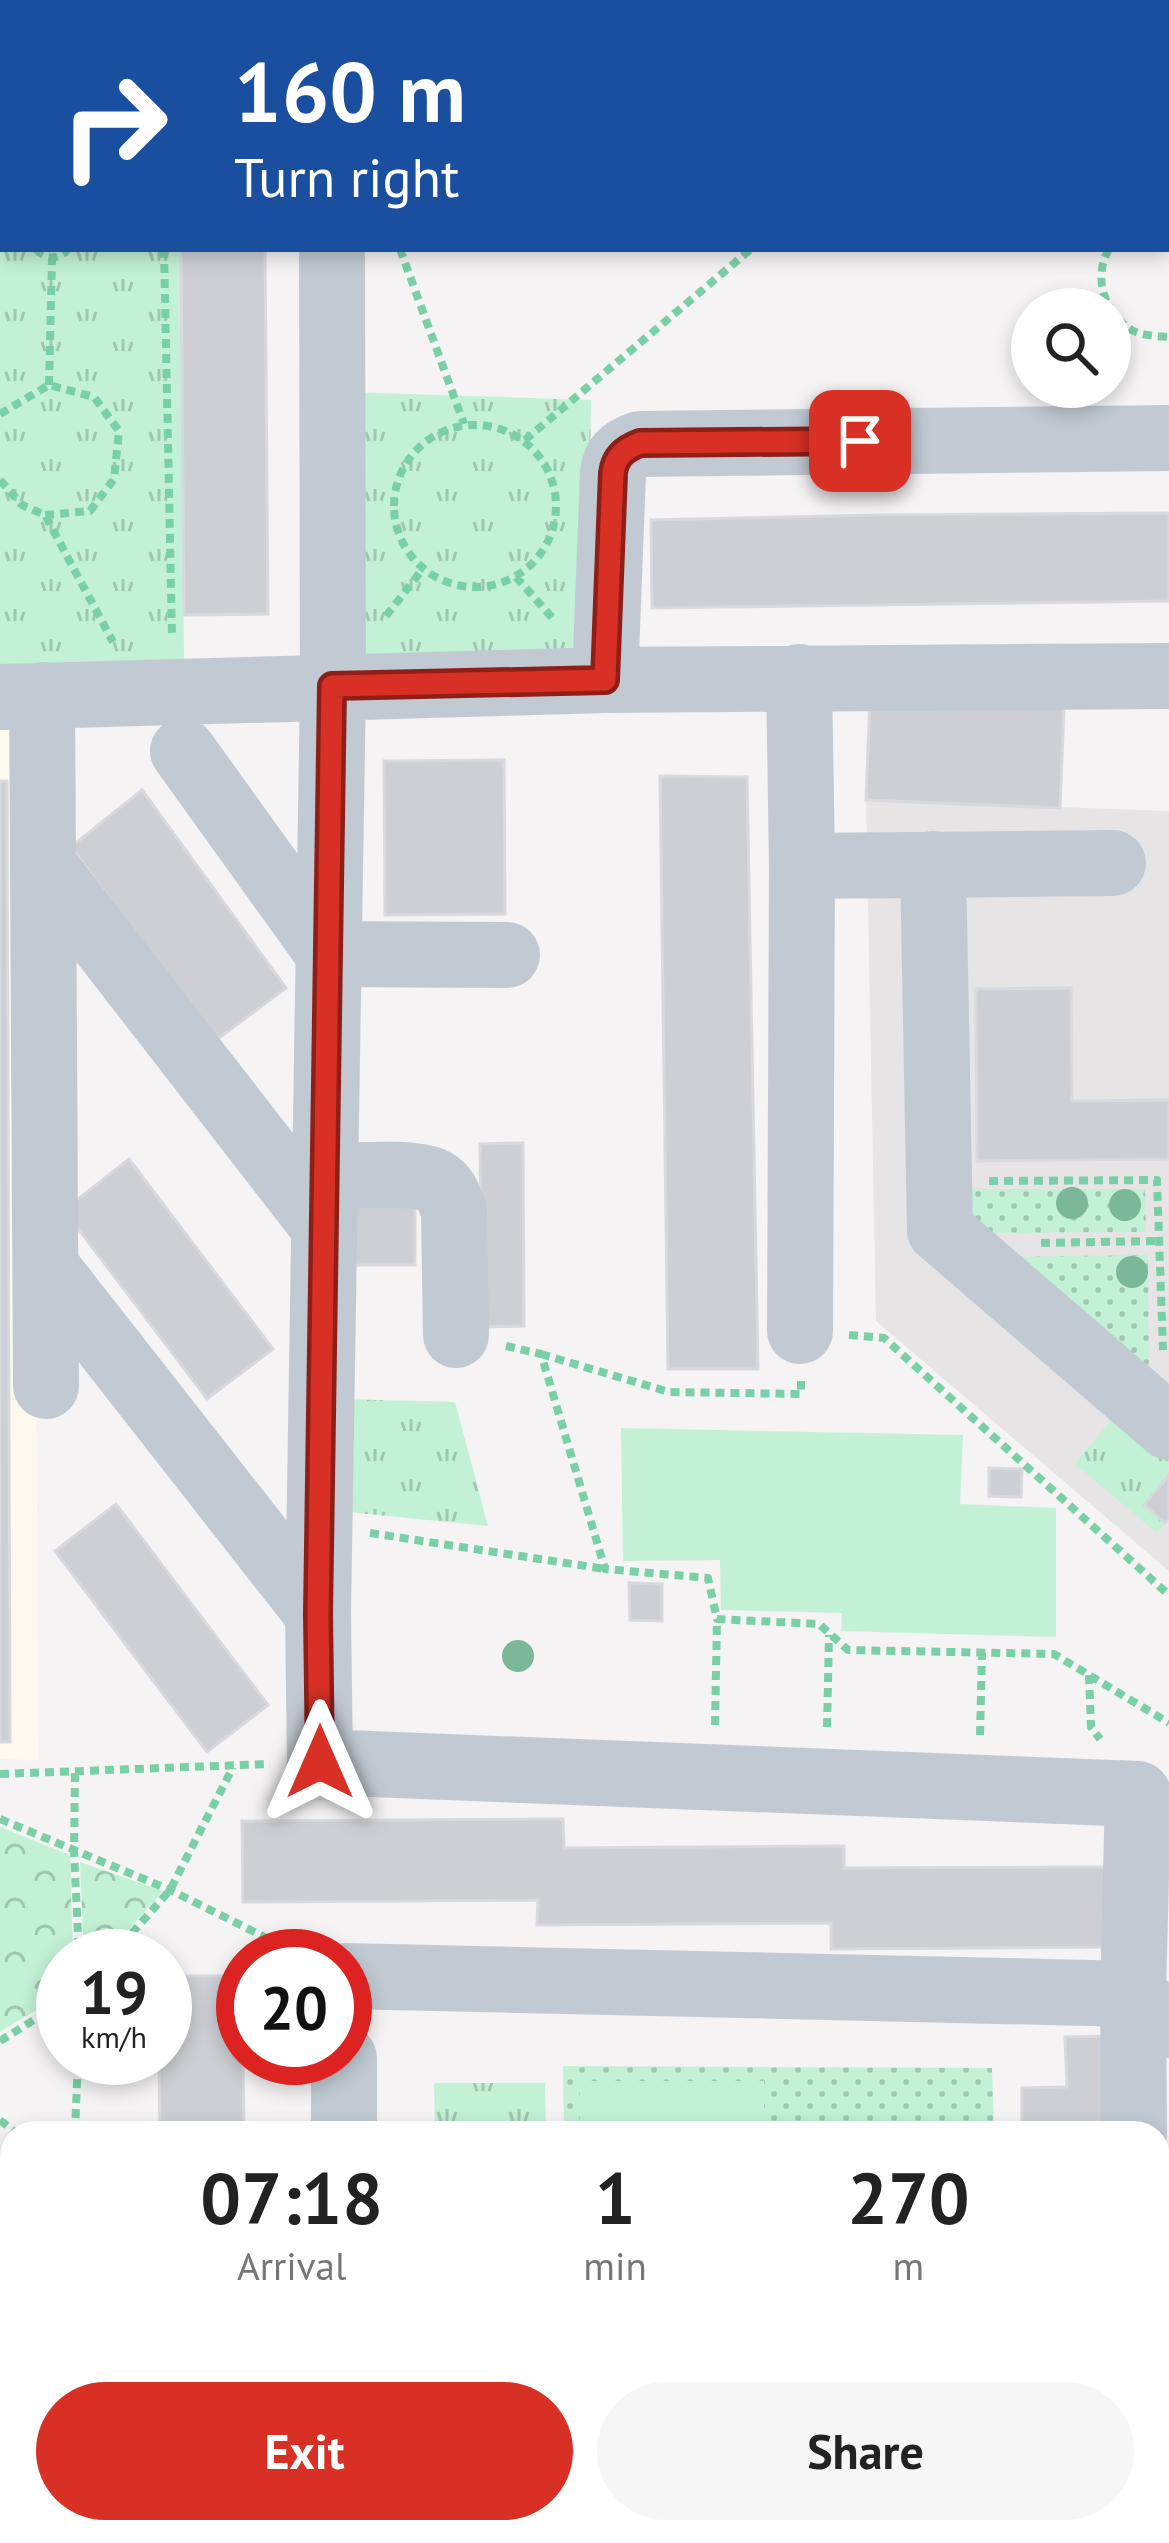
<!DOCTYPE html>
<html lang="en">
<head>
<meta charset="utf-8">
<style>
  body { margin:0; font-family:"PT Sans",sans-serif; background:#f6f6f6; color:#222; height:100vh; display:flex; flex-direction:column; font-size:45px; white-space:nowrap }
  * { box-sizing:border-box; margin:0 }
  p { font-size:39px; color:#767676 }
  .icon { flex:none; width:66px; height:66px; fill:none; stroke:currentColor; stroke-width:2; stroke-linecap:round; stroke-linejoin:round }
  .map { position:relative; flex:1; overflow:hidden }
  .panel { position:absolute; left:0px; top:2121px; width:1170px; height:423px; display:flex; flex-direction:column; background:#fff; border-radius:36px 36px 0 0; box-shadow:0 6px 18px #0003 }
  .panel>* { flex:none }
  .hud { position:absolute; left:0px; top:0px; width:1170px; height:252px; box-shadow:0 6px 18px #0003; background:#1a4fa0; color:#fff; overflow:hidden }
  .buttons { position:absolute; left:1011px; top:288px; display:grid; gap:24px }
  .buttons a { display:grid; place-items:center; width:120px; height:120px; border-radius:50%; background:#fff; box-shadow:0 6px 18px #0003; font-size:60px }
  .speed { position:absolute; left:36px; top:1929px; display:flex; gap:24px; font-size:60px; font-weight:700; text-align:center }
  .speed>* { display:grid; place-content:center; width:156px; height:156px; border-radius:50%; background:#fff; box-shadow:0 6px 18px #0003; line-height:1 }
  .speed small { font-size:30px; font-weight:400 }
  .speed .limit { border:18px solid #d22; background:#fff; color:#111 }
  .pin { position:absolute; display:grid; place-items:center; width:102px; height:102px; color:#fff; margin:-51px; border-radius:24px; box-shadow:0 6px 18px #0006 }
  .me { position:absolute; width:132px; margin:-66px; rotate:0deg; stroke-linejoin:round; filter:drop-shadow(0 0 9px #0008) }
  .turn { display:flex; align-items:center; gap:42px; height:252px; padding:0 36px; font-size:54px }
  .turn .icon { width:156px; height:156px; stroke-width:2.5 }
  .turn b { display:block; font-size:84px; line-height:102px }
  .eta { display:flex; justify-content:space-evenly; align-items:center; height:204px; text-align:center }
  .eta b { font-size:72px; font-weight:700; line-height:84px }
  .button { display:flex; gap:24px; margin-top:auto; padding:24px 36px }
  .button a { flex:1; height:138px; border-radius:72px; background:#d93025; color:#fff; font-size:48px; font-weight:700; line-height:138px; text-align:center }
  .button a+a { background:#f6f6f6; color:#222 }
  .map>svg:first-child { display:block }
</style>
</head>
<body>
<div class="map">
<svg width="1169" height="2543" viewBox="0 0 1169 2543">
  <defs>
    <pattern id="grass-dots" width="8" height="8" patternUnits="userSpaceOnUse" patternTransform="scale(3)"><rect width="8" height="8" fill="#c3f1d5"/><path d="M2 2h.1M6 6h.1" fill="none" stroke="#a0c6b0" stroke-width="1.8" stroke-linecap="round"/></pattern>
    <pattern id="forest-crowns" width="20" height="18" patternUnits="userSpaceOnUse" patternTransform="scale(3)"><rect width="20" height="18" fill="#c3f1d5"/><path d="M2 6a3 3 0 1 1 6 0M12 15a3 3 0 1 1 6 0" fill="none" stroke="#a0c6b0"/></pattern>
    <pattern id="park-tufts" width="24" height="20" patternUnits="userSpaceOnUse" patternTransform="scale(3)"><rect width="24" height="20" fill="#c3f1d5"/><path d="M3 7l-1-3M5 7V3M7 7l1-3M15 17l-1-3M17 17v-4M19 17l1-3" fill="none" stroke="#a0c6b0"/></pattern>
  </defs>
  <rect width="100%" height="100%" fill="#f5f3f3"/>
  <!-- commercial -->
  <path fill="#fdf9ef" d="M0 688H34L38 1760 0 1759Z"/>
  <!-- education -->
  <path fill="#e6e4e5" d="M866 800 1169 811V1571L876 1321Z"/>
  <!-- grass -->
  <path fill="url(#grass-dots)" d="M959 1189H1145L1146 1232 961 1233Z
    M1148 1255 1149 1392 988 1257Z
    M563 2066 992 2068 994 2133H564Z"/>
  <!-- forest -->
  <path fill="url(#forest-crowns)" d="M0 1827 70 1855 73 1956H63V1994L0 2032Z
    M80 1862 163 1891 105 1956H84Z"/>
  <!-- park -->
  <path fill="url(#park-tufts)" d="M0 0H178V3H3V249H181L184 664 0 671Z
    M345 392 591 400 587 658 349 667Z
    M337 1399 455 1402 488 1526 338 1511Z
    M1119 1410 1169 1451V1519L1157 1533 1075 1464Z
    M434 2083H545L546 2133H435Z"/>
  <!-- garden -->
  <path fill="#c3f1d5" d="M621 1428 963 1435 960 1504 1056 1508V1637L841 1631 842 1613 721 1610 720 1560 623 1561Z
    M580 2081H764V2133H580Z"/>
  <!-- building -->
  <path fill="#cdcfd5" stroke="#d7d9de" stroke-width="3" d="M267 0H1169V15L1167 3H267Z
    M181 249H265L268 614 184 615Z
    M1169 513V601L652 608 651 520 881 515Z
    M870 699 1064 707 1060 808 866 800Z
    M504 760 505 914 385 915 384 761Z
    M660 776 747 777 758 1369H668Z
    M0 781H7L10 1742H0Z
    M142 790 286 988 215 1041 71 847Z
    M1071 988 1072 1101 1169 1100V1159L977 1161 976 989Z
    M523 1143 524 1326 482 1327 480 1144Z
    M129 1159 273 1349 207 1399 64 1210Z
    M347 1201H415V1265H347Z
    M989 1468 1022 1469 1021 1497 989 1496Z
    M1169 1475V1519L1165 1523 1144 1505Z
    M116 1504 268 1705 207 1752 55 1551Z
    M629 1583 662 1584V1621L630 1620Z
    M563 1819 564 1848 844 1846V1868L1107 1867V1947L831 1949V1923L537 1925 538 1900 243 1902 242 1821Z
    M165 1976H242L244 2133H160L159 2058H165Z
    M1110 2036 1112 2133H1022V2088L1067 2087 1065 2037Z
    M1169 2206V2249H1158V2207Z
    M164 2532H250V2543H164Z
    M457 2532H1138V2543H457Z"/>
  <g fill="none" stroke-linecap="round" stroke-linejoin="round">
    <!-- path -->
    <path stroke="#7ad0a6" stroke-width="8" stroke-dasharray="9 6" stroke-linecap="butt" d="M84 0V3
      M160 0V3
      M99 3 101 0
      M0 47 3 46
      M0 135 3 131
      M1167 218H1169
      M36 249C46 260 59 260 68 249
      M164 249 172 637
      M400 249 464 424
      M1109 249C1093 277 1103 310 1130 329 1140 336 1157 336 1169 337
      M49 385 52 258
      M0 414 49 385 94 397 119 431 114 479 90 511 45 515
      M394 506a81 81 0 1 1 162 0a81 81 0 1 1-162 0Z
      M525 440 751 249
      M0 480 22 505 45 515 113 642
      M516 577 555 621
      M386 616 422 570
      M989 1181 1157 1180 1163 1350
      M1041 1243 1159 1241
      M849 1335 884 1338 1169 1595
      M506 1346 541 1354 605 1569 708 1578 717 1619 819 1624 848 1650 1054 1654 1169 1723
      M541 1354 669 1392 801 1394V1381
      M370 1533 605 1569
      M1089 1675 1091 1727 1100 1739
      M715 1725 717 1619
      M827 1727 829 1635
      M980 1735 982 1653
      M75 1773 74 1851 79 1956
      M0 1774 270 1764
      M0 1819 170 1890 301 1955
      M112 1956 170 1890 233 1767
      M0 2041 63 2002
      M0 2120 16 2133
      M75 2133 78 2058
      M1158 2335H1169
      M0 2382 12 2395
      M93 2532 94 2543"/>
    <!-- minor -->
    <path stroke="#c1cad2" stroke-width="66" d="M1167 54H1169
      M332 249 333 686 318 1614 320 1762 1138 1794 1133 1994 1134 2133
      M799 677 802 866 800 1331
      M605 680 613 473C615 457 624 449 640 444L1169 438
      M42 695 46 1386
      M0 697 605 680 1169 676
      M183 751 329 954 507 955
      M933 864 940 1230 1169 1427
      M43 865 324 1227
      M802 866 1113 863
      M325 1176C350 1176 411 1171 432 1180 445 1185 449 1198 454 1210L456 1335
      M46 1267 318 1614
      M345 1976 1133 1994 1166 2025
      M344 2058V2133
      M348 2532V2543"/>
  </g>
  <!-- trees -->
  <g fill="#7bb799">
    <circle cx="1072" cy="1203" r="16"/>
    <circle cx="1125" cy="1205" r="16"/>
    <circle cx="1132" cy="1272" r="16"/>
    <circle cx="518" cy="1656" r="16"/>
  </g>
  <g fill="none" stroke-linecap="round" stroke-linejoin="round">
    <defs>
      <path id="route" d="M320 1762 318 1614 332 686 605 680 613 473C615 457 624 449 640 443L860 441"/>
    </defs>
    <!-- route casing -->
    <use href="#route" stroke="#8d1f18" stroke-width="30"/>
    <!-- route -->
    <use href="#route" stroke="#d93025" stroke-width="21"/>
  </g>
</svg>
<div class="buttons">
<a><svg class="icon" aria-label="search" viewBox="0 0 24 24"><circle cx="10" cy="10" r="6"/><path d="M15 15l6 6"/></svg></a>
</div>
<div class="speed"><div>19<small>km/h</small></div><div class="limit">20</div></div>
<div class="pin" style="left:860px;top:441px;background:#d93025"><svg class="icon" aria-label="arrive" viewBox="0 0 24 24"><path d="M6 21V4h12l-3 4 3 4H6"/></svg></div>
<svg class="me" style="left:320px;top:1762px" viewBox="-20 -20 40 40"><path d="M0-17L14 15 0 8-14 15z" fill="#d93025" stroke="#fff" stroke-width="4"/></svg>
<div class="hud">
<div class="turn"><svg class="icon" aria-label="right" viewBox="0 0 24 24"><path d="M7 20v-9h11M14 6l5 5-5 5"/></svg><div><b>160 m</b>Turn right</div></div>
</div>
<section class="panel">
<div class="eta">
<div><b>07:18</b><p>Arrival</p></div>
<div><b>1</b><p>min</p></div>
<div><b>270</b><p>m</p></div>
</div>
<div class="button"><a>Exit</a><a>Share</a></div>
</section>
</div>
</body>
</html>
